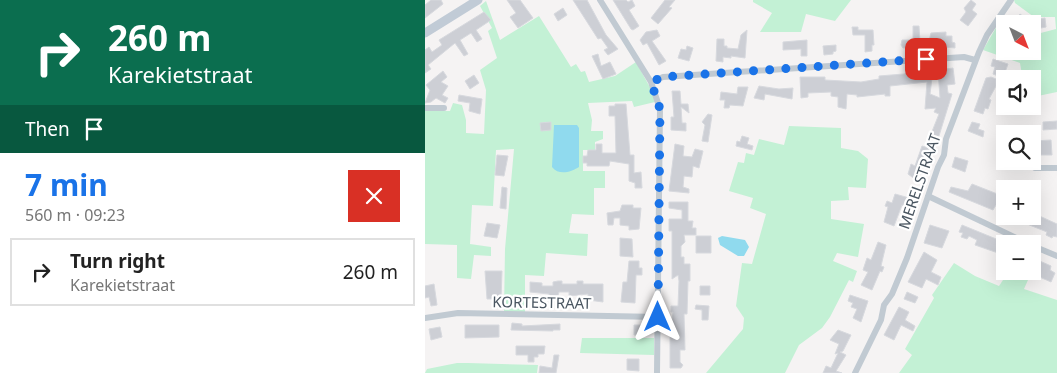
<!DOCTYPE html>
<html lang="en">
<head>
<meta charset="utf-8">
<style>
  body { margin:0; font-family:"Noto Sans",sans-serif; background:#f6f6f6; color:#222; height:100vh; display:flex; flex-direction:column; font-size:19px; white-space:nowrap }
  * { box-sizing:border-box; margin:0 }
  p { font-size:16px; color:#767676 }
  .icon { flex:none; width:28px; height:28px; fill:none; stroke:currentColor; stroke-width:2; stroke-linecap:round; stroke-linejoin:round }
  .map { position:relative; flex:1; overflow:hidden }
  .side { display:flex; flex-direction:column; background:#fff; width:425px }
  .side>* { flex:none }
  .hud { background:#0b6e4f; color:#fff; overflow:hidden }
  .needle { width:32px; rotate:138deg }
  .fabs { position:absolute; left:571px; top:15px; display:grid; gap:10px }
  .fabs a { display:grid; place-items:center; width:45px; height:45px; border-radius:0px; background:#fff; box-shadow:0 5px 20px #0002; font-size:25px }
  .pin { position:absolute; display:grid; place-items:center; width:42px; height:42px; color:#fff; margin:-21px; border-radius:10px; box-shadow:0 2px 8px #0006 }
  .me { position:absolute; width:55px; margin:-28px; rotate:0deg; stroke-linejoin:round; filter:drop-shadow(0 0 4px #0008) }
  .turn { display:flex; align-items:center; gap:18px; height:105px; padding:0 25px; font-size:22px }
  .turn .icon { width:65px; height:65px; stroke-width:2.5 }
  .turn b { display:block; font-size:35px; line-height:42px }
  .then { display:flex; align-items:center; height:48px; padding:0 25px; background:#0003; gap:10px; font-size:19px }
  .round { display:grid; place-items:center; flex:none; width:52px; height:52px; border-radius:0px; background:#f6f6f6 }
  .overview { display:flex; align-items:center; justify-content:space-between; height:85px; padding:0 25px }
  h1 { font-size:30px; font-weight:700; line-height:38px; color:#1a73e8 }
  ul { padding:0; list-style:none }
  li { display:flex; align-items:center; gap:15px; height:68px; margin:0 10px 8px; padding:0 15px; border:2px solid #e0e0e0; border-radius:0px }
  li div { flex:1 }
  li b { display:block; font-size:19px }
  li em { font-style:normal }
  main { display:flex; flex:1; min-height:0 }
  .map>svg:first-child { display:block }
</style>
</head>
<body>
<main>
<section class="side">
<div class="hud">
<div class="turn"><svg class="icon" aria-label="right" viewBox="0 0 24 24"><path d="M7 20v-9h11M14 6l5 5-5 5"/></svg><div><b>260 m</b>Karekietstraat</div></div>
<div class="then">Then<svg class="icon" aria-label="arrive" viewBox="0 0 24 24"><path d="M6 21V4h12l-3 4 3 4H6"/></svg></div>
</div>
<div class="overview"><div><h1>7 min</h1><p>560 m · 09:23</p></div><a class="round" style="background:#d93025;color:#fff"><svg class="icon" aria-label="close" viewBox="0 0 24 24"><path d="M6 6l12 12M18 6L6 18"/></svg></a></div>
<ul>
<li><svg class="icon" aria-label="right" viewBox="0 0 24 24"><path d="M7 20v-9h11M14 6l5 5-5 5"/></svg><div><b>Turn right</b><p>Karekietstraat</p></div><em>260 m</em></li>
</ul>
</section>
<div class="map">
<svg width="632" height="373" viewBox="0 0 632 373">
  <rect width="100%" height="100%" fill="#f5f3f3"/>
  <!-- green -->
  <path fill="#c3f1d5" d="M328 0H426L410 21 381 14 376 32H335L347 13 328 2Z
    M589 0H632V92L608 97V79H585L597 75 595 63 558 50 576 19 583 24H580V51H608V35L631 29 630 17H609L590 3Z
    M61 1 75 40 114 16 146 67 151 64 156 72 160 71 164 82 190 76 211 62 227 91 230 102 209 107 207 101 163 103 167 120 166 131H178V139L170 142V150H158V171H180V188H169V215L147 214 144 233 163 234 162 256 121 253 119 276 100 275V312H79L80 249 89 149 71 150 68 206 47 205 45 244 66 247V256L49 255 46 279 32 278V245L0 244V111H25L28 103 37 105 41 120V133L59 134 61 90 55 70 72 58 63 31 67 28 55 6Z
    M364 126 416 128V148L433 151 443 159 441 188 423 187 424 200 406 201V219L439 224 433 257 412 253 408 261 432 271 428 282 424 280 405 317 397 328 374 345 360 373H281L318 329 319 318 311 306 317 263 327 264 341 214 325 208 328 198 304 191 313 162 319 163 321 153 329 155 334 139 359 145Z
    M529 263 550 276 574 286 584 271 603 280 599 289 632 300V373H474L487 355 480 349 509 298 507 295Z
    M157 338H229V355L155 353Z
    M32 363H43L113 365 112 373H0L2 369Z"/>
  <!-- water -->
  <path fill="#90daee" d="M129 125H152L154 128V167C146 172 134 176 127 167Z
    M297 236 320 240 324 247 319 256H313L295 245 293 238Z"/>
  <!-- building -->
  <path fill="#cdcfd5" stroke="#d7d9de" d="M6 0H16L18 4 0 18V5Z
    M82 0H95L108 18 93 28 85 17 91 13Z
    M148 0H162L181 35 193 49 183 55 179 50 183 48 176 38 173 39Z
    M188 0H201L203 2 207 0 210 6 204 10 214 26 208 30 206 29Z
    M240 0H250L244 7 247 8 233 24 226 18Z
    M546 0 551 4 547 10 552 14 543 26 535 20 541 12 539 8Z
    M138 8 142 15 133 21 129 14Z
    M59 12 66 20 51 30 57 39 52 42 46 33 35 40 43 54 39 56 30 43 3 65 6 69 0 73V50L4 47 7 52 17 45 14 40Z
    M595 14 608 24V20L615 24 614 19 620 18 621 27 611 29 608 33V24H592L589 22Z
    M488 26H494L495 42 490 43V47L478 48 476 45 477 40H488Z
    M427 27H433V30H448L449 45H447V51L440 52V35H428Z
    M232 30 235 36 227 41 241 61 234 65 222 43 218 45 215 40 221 32Z
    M322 30 320 58 306 56V58L298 57V62L291 61 292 39H299V46H302V48L313 49 316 35Z
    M521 32V36H527V42L530 43V48L520 47V44L508 46 503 45 506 33Z
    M382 40V56H376V49L358 50V42Z
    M411 45V51L408 52V54L399 55 398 46Z
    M262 46 268 48 264 61 253 58 256 49 261 50Z
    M173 54 176 66 185 62 191 74 178 79 167 56Z
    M568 59 583 64 578 78 568 74 570 67 566 66Z
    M528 68 530 84 522 85 523 93 527 94 513 139H504L514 114 509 112 511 108 500 109 502 82 465 86V96H460V94L432 97V95L422 94 421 109 413 107V97L406 96V92L383 93V97L376 98 375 77H400V80L436 82 454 79V76L503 72 502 70H508L505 94 515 98 513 70Z
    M18 71 22 77 16 82 23 86 17 95 23 98 20 103 11 98 6 102 0 103 5 90 1 85Z
    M49 75 54 83 45 89 40 81Z
    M566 77 571 79V86L564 99 566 100 563 109 560 108 558 114 549 111 561 78Z
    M334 86 354 89 368 88 367 99 340 94 339 100 329 98Z
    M313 87H323L318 106 305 105 304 108H299L300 100H295L296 92 312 94Z
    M247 91H255L256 104H263L264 113 256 107 257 123H261V131L246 130V117H249Z
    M34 95 57 99 55 114 44 111 45 103 33 101Z
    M190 104H201L205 155H209V173L216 172 217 188H210V183L204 181V164L185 161 184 166H162V163H158V156H162L163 150H171V144H177V153H191L190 116H184V106H190Z
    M283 114 287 115 283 142 277 141 280 125 277 122Z
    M632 121V129L618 130V122Z
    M126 122V130L116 131 115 123Z
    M547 122 555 124 553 129 559 131 558 137 543 131Z
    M317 136 324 138 322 144 328 146 327 150 311 146 312 141 315 142Z
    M626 140 627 155H608V141Z
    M250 144 259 146 258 156 267 157 270 149 278 151 274 168 268 166 267 177 259 176 258 187 264 189V193L244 191Z
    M497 146 507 149 502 163 497 162 491 180 483 174 486 164 490 166Z
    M72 155 83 156 79 176 70 175Z
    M530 157 543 161 540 172 527 167Z
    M547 184 580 197V210L571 205 568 210 524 192 526 187 543 191Z
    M77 187 82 188 81 209 75 208Z
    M470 194 488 199 485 208 477 205 469 226 459 222 463 207 460 206 462 201 467 203Z
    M244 202H263V221H268L267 228H271V235H259L260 242 256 246V257H259V264H265V281H263L262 314H259L260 350H255V362L258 365 256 368H245V338L248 312H246V306H253L254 281 253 275 247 279V231H244V219H257V210L244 208Z
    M197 205H208V208H216L214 229 204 230V226L195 225V218H189L188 225H183L182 213 195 211Z
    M608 213 632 224V237L628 236 627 238 621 235 622 232 582 216H608Z
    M62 223 75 225 72 238 59 236Z
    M505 225 524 231 517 248 499 243Z
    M537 225 581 243 576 254 550 245 552 240 544 236 542 239 536 237 538 233 534 232Z
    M271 236H286V253H271Z
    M195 238 207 239 208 257 195 256Z
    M453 242 461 245 456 266 459 267 457 272 455 271 447 290 436 285 443 272 438 270 442 258 446 260Z
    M499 252 512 260 506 272 516 277 513 285 501 279 497 288 483 282Z
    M608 258 626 266 625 270 630 273 626 282 608 274Z
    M204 261H214V268H217V275H211L210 303 196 302 198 282H202Z
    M60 271H77L76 299H62Z
    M133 281H137V284H152V281H158V284H178V302L163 300V294L144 296V292H134L132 299H125L124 294 105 292V282L117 283V286H128V282Z
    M9 284 12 305 6 306 4 297 0 298V286Z
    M275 286H285V295H275Z
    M482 292 493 297 490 303 479 299Z
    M425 295 443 301 436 322 428 318 432 309 426 307 428 303 423 301Z
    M271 305 284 306 283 320H277V310L270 309Z
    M474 307 484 312 480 320 490 326 488 331 476 325 469 340 459 335Z
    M87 323 97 324V326L135 324V330H128V331L86 330Z
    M40 325H74V337L40 338Z
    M209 325H220V335H209Z
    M15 327 17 337 6 340 4 329Z
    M413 330 426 335 418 351 415 352 421 355 411 371 417 373H398L401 366 406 368 413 353 410 354 414 344 405 340Z
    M91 346H120L119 354H113V357H109V362H103V355H91Z
    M129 355H134L131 373H114L115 366 127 368Z
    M202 359H214V371L202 370Z"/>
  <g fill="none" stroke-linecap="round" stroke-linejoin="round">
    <!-- street -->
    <path stroke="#c1cad2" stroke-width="6" d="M175 0 226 82 235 109 232 373
      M226 82 238 77 539 57 550 60
      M0 108H19
      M610 168H632
      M503 196 604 244
      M608 246 632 256
      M0 318 33 313 233 317
      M430 373 456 320 459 305 467 294 482 258 513 167 519 155 521 139 554 52 562 35 586 0"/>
    <!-- secondary -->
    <path stroke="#c1cbd6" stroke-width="9" d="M0 33 53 0"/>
  </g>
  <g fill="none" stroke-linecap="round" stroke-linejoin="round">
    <!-- route -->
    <path stroke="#1a73e8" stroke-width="9" stroke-dasharray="0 16.2" d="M233 317 235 109 226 82 238 77 501 59"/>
  </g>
  <g text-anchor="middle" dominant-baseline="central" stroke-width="4.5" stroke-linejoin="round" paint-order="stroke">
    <!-- street labels -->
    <g font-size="15" fill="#4a5661" stroke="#fff">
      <text transform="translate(494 181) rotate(-71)">MERELSTRAAT</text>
      <text transform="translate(117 302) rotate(1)">KORTESTRAAT</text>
    </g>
  </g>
</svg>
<div class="fabs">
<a><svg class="needle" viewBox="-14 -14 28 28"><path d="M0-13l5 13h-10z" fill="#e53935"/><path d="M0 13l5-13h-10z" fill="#767676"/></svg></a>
<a><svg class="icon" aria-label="sound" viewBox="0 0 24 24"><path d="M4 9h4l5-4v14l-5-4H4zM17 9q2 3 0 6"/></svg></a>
<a><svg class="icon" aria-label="search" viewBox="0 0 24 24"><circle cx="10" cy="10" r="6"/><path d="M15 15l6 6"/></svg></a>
<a>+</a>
<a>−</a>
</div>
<div class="pin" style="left:501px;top:59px;background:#d93025"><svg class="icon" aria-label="arrive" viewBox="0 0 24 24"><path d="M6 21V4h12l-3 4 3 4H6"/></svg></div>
<svg class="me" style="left:233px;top:317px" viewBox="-20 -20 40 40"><path d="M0-17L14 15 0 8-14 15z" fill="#1a73e8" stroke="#fff" stroke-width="4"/></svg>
</div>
</main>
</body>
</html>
